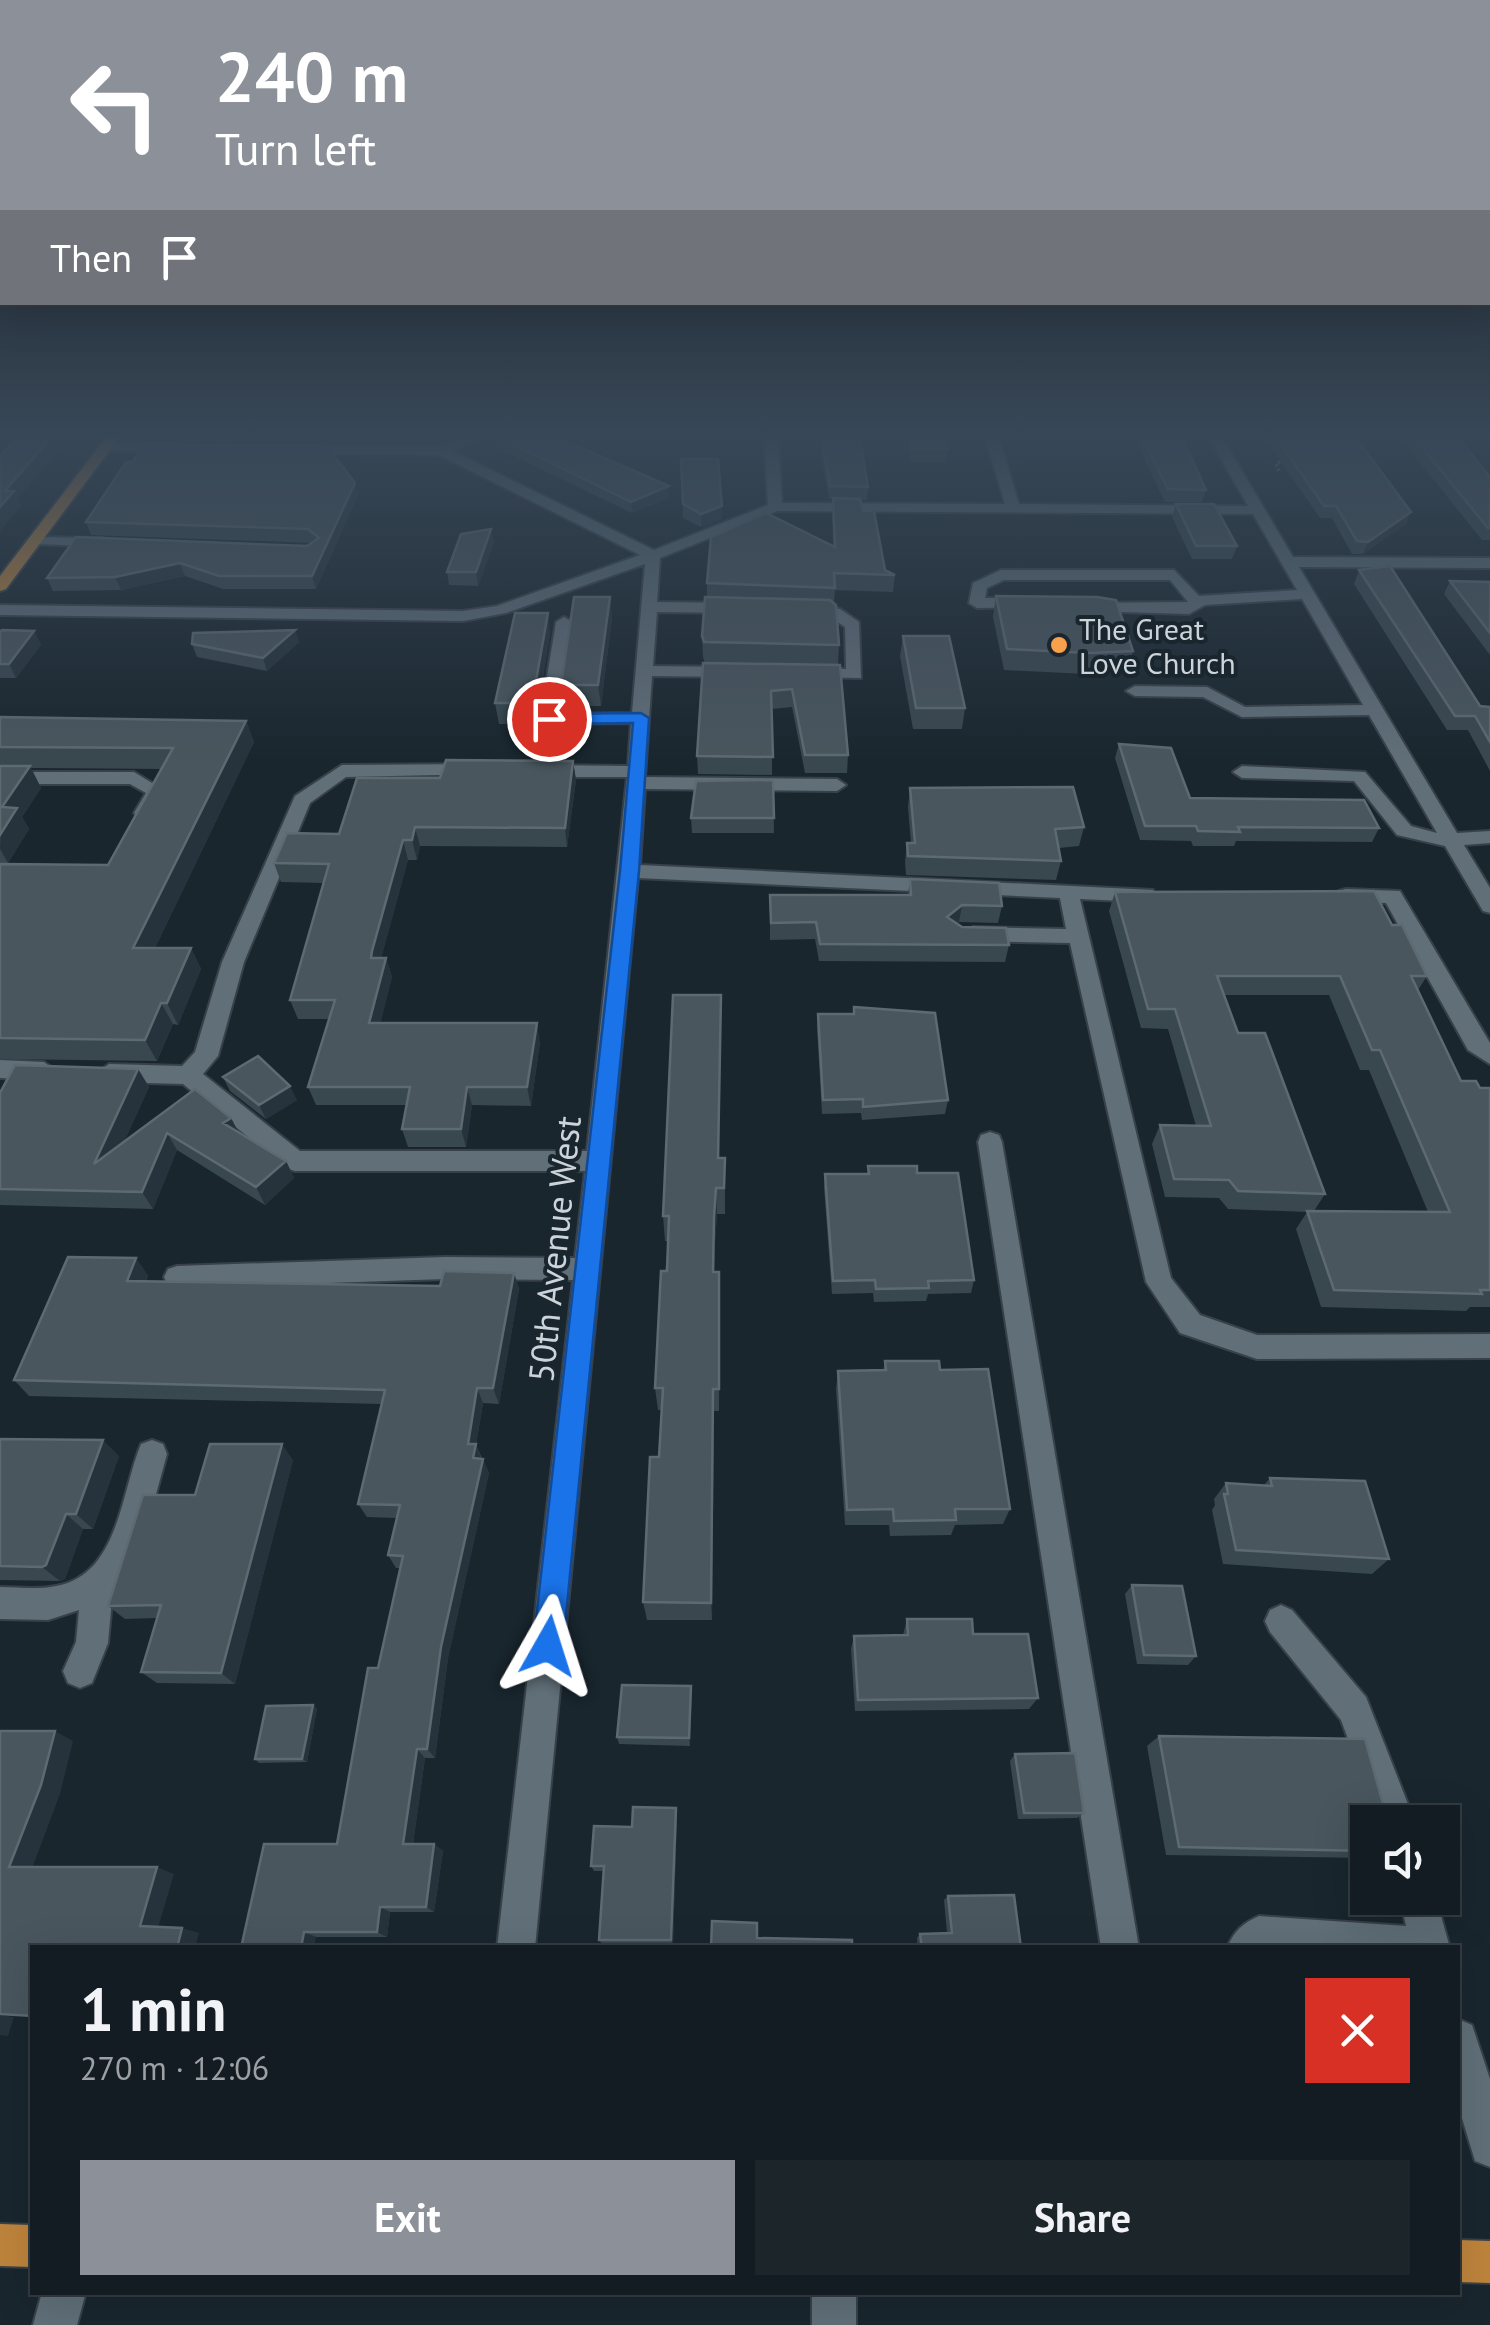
<!DOCTYPE html>
<html lang="en">
<head>
<meta charset="utf-8">
<style>
  body { margin:0; font-family:"PT Sans",sans-serif; background:#1c252a; color:#f1f3f6; height:100vh; display:flex; flex-direction:column; font-size:38px; white-space:nowrap }
  * { box-sizing:border-box; margin:0 }
  p { font-size:32px; color:#9da1a5 }
  .icon { flex:none; width:55px; height:55px; fill:none; stroke:currentColor; stroke-width:2; stroke-linecap:round; stroke-linejoin:round }
  .map { position:relative; flex:1; overflow:hidden }
  .side { position:absolute; left:30px; top:1945px; width:1430px; height:350px; display:flex; flex-direction:column; background:#131c22; border-radius:0px; box-shadow:0 10px 40px #0002,0 0 0 2px #323a40 }
  .side>* { flex:none }
  .top-card { position:absolute; left:0px; top:0px; width:1490px; height:305px; box-shadow:0 10px 40px #0002,0 0 0 2px #323a40; background:#8c9099; color:#fff; overflow:hidden }
  .fabs { position:absolute; left:1350px; top:1805px; display:grid; gap:20px }
  .fabs a { display:grid; place-items:center; width:110px; height:110px; border-radius:0px; background:#131c22; box-shadow:0 10px 40px #0002,0 0 0 2px #323a40; font-size:50px }
  .pin { position:absolute; display:grid; place-items:center; width:85px; height:85px; color:#fff; margin:-42px; border:5px solid #fff; border-radius:50%; box-shadow:0 2px 10px #0007 }
  .me { position:absolute; width:110px; margin:-55px; rotate:6deg; stroke-linejoin:round; filter:drop-shadow(0 0 8px #0008) }
  .turn { display:flex; align-items:center; gap:35px; height:210px; padding:0 50px; font-size:45px }
  .turn .icon { width:130px; height:130px; stroke-width:2.5 }
  .turn b { display:block; font-size:70px; line-height:85px }
  .then { display:flex; align-items:center; height:95px; padding:0 50px; background:#0003; gap:20px; font-size:38px }
  .round { display:grid; place-items:center; flex:none; width:105px; height:105px; border-radius:0px; background:#1c252a }
  .head { display:flex; align-items:center; justify-content:space-between; height:170px; padding:0 50px }
  h1 { font-size:60px; font-weight:700; line-height:75px }
  .button { display:flex; gap:20px; margin-top:auto; padding:20px 50px }
  .button a { flex:1; height:115px; border-radius:0px; background:#8c9099; color:#fff; font-size:40px; font-weight:700; line-height:115px; text-align:center }
  .button a+a { background:#1c252a; color:#f1f3f6 }
  .map>svg:first-child { display:block }
</style>
</head>
<body>
<div class="map">
<svg width="1490" height="2325" viewBox="0 0 1490 2325">
  <rect width="100%" height="100%" fill="#19262e"/>
  <g fill="none" stroke-linecap="round" stroke-linejoin="round">
    <defs>
      <path id="minor" d="M459 439H478L452 451 654 550 768 505 764 439H778L782 503 1005 504 986 439H999L1019 504 1248 506 1210 439H1223L1293 557 1490 558V568L1299 567 1457 833 1490 831V843L1464 845 1490 888V913L1483 911 1445 846 1397 835 1354 781 1242 778 1233 772 1242 766 1365 772 1411 826 1437 833 1369 715 1242 717 1203 697 1135 696 1126 691 1135 686 1207 687 1245 707 1363 705 1302 599 1205 605 1189 614 1085 611 1079 609V603L1188 602 1170 580H1004L987 588 985 598 1030 599 1036 601V607L977 608 969 603 973 583 1001 570H1174L1199 596 1297 590 1253 514 777 511 660 558 657 602 737 603 745 608 737 613 657 612 653 666 734 667 743 672 734 677 652 676 645 777 837 779 846 785 837 791 645 789 640 865 1153 890V900L1146 902 1080 899 1171 1278 1200 1315 1257 1335 1490 1334V1358L1257 1359 1180 1333 1146 1282 1070 943 973 941 962 934 973 927 1066 929 1060 898 638 878 535 1948H497L573 1280 445 1279 177 1288 168 1285 164 1277 168 1269 177 1266 445 1257 575 1258 585 1171H295L286 1168 183 1084 109 1082 97 1073 109 1064 182 1066 195 1052 222 962 295 796 342 765 477 764 486 770 484 774 346 777 310 803 244 962 218 1056 203 1074 300 1151H587L627 777H542L533 771 542 765 628 766 631 723 549 724 540 719 556 622 564 617 572 622 559 714 632 713 645 564 506 613 463 621 0 615V605L463 611 497 606 640 555 439 455 296 454 289 450 296 446 439 447Z
        M106 444H176L183 448 176 452 101 451V445Z
        M33 537 103 538 110 542 103 546 28 544 26 541Z
        M807 603 840 609 859 622 861 678 803 677 800 673 809 668 846 669 845 627 829 616 801 611 799 608Z
        M0 772H134L165 791 151 817 144 819 134 813 146 793 130 784H0Z
        M1346 889 1400 891 1490 1043V1064L1468 1050 1386 903 1339 901V891Z
        M0 1060 44 1062 56 1071 44 1080 0 1078Z
        M990 1132 999 1135 1002 1142 1139 1948H1101L978 1142 981 1135Z
        M152 1440 163 1444 167 1454 149 1520 126 1572 113 1589 108 1643 92 1683 80 1688 68 1683 63 1671 76 1642 79 1610 48 1620 0 1619V1587C18 1587 37 1590 56 1586 119 1575 121 1491 141 1444Z
        M1281 1605 1292 1610 1366 1697 1415 1822H1379L1341 1720 1270 1632 1265 1621 1270 1610Z
        M1400 1898H1436L1450 1948H1227C1234 1931 1243 1923 1259 1916L1406 1926Z
        M1458 2019 1472 2025 1490 2079V2167L1475 2161 1458 2105Z
        M42 2292H86L77 2325H33Z
        M812 2292H856V2325H812Z"/>
      <path id="major" d="M105 439H118L6 589 0 591V576Z
        M0 2224 32 2225V2267L0 2266Z
        M1458 2240 1490 2241V2283L1458 2282Z"/>
    </defs>
    <!-- minor casing -->
    <use href="#minor" stroke="#384149" stroke-width="4"/>
    <!-- major casing -->
    <use href="#major" stroke="#384149" stroke-width="4"/>
    <!-- path -->
    <path stroke="#747f86" stroke-width="4" stroke-dasharray="2.5 2.5" stroke-linecap="butt" d="M1279 471 1276 464 1282 461"/>
    <!-- minor -->
    <use href="#minor" fill="#606f78" fill-rule="evenodd"/>
    <!-- major -->
    <use href="#major" fill="#be843c" fill-rule="evenodd"/>
  </g>
  <!-- wall -->
  <path fill="#39474f" fill-rule="evenodd" d="M161 439H318V442L162 441Z
    M492 439H561L669 498 632 513 493 446Z
    M827 439H860L868 487 867 500H861L863 511 885 570 895 575 893 592 835 590 834 603 839 645 838 665 848 755 847 773H805L792 707 772 709V775L698 774 697 756 705 663 703 657 702 636 707 597V583L833 546 832 499H829L821 455 822 442H827Z
    M908 439H946L948 449 946 462H910Z
    M1135 439H1183L1206 490 1202 502H1165Z
    M1265 439H1357L1411 512 1406 524 1363 554H1352L1332 518H1320Z
    M1401 439H1459L1490 477V540H1482Z
    M681 459 722 519 701 527 683 518Z
    M355 483 358 495 316 589H223L185 576 121 590 53 591 47 578 307 546 313 543 91 535 86 522Z
    M1176 504 1237 546 1232 559H1192L1172 517Z
    M491 529 494 542 478 586 449 585 447 572Z
    M1359 570 1480 706 1490 707V771L1468 730H1447L1354 584Z
    M1450 581 1490 582V655L1444 594Z
    M996 596 1133 651 1128 671 1086 674 1004 670 993 617Z
    M612 617 601 706H564L561 685Z
    M295 630 299 642 267 671 197 657 192 644Z
    M34 631 41 645 16 678H0V632Z
    M550 633 538 710 540 724H499L495 703Z
    M903 636 965 708 962 729H913L900 656Z
    M0 717 246 721 254 742 155 948H191L201 969 178 1025 173 1024 157 1061 0 1059V864L108 865 161 769 31 768 41 788 22 817 29 829 8 863 0 864Z
    M1119 744 1190 798 1379 828 1372 842 1236 841 1234 846H1193L1191 841 1140 840 1115 758Z
    M573 761 576 780 567 847 420 846 417 860H408L381 958H386L392 977 380 1023 540 1042 531 1106 472 1105 466 1147H408L402 1129 406 1105H316L308 1087 329 1019H298L290 1000 324 883 281 882 274 863 339 834 440 778Z
    M773 780 774 833H692L691 818Z
    M910 788 1084 827 1079 846 1059 848 1061 861 1056 880 906 875 905 862 907 843H911L908 807Z
    M910 879 1002 906 998 923 959 922 957 924 1009 945 1005 962 819 961 815 939 770 940V895H908Z
    M1115 892 1392 925 1427 976 1418 990 1461 1081 1480 1088H1490V1307H1470L1466 1311 1321 1307 1296 1229 1307 1212 1228 1209 1219 1198 1165 1197 1152 1144 1160 1125 1196 1126 1168 1029 1141 1028 1109 911ZM1224 995H1329L1360 1070H1369L1428 1212 1314 1211 1325 1194 1238 1033Z
    M721 995 719 1158H725V1214H717L715 1242 714 1272H719L720 1297 719 1411H714L712 1620H647L643 1602 659 1457 662 1410H658L655 1388 668 1241H665L663 1216Z
    M818 1014 948 1100 945 1114 862 1120 861 1113 822 1114 817 1028Z
    M138 1069 149 1087 124 1142 231 1118 238 1132 286 1161 294 1178 265 1205 177 1150 153 1209 0 1205V1093Z
    M223 1077 297 1100 266 1119 230 1091Z
    M868 1166 917 1173 974 1280 971 1293 928 1294 926 1301 874 1302 873 1293 832 1294 824 1188 825 1174H867Z
    M514 1273 519 1289 499 1404 483 1403 476 1445 489 1473 448 1658 435 1758H425L413 1844H434L443 1851 434 1912H390L387 1937H316L241 1948 337 1844 400 1568H396L388 1555 397 1518 367 1517 358 1504 382 1404 29 1396 14 1380 148 1275 146 1282 440 1286Z
    M885 1361 940 1370 1010 1509 1003 1524 955 1525 951 1535 890 1536 889 1525H845L836 1389 838 1371 883 1370Z
    M0 1439 119 1456 93 1529H83L65 1579 60 1581 0 1580Z
    M293 1460 235 1684 157 1683 141 1672 157 1618 125 1619 108 1606 195 1495Z
    M1270 1478 1389 1559 1372 1574 1223 1564 1212 1510 1215 1505 1214 1499 1226 1483 1264 1485Z
    M1132 1585 1196 1656 1188 1665 1137 1664 1125 1594Z
    M907 1619 1038 1698 1029 1709 855 1711 851 1649 854 1636 903 1635Z
    M691 1686 690 1746 619 1744 617 1737Z
    M313 1705 317 1709 307 1762 259 1763 255 1759Z
    M1159 1736 1368 1822V1858L1166 1855 1147 1746Z
    M1015 1754 1084 1813 1077 1818 1018 1819 1010 1761Z
    M677 1814 673 1944H602L599 1940 604 1871H594L591 1866Z
    M948 1896 1021 1948H918L917 1938 920 1934 947 1933 944 1900Z"/>
  <!-- shaded-wall -->
  <path fill="#26333c" d="M50 439 68 440 18 499 21 506 0 531V507L5 491Z
    M355 483 358 495 316 589 312 576Z
    M669 486V498L632 513 631 502Z
    M722 506V519L701 527V514Z
    M1411 512 1406 524 1363 554 1368 542Z
    M491 529 494 542 478 586 476 572Z
    M180 563 185 576 121 590 115 577Z
    M610 597 612 617 601 706 598 685Z
    M548 613 550 633 538 710 537 703 533 698Z
    M295 630 299 642 267 671 263 658Z
    M34 631 41 645 16 678 9 664Z
    M246 721 254 742 145 969 133 948Z
    M573 761 576 780 567 847 565 828Z
    M30 766 41 788 22 817 29 829 8 863 0 849 2 807Z
    M415 827 420 846 417 860 412 840Z
    M403 840 408 860 378 970 371 958 372 951Z
    M962 905 959 922 944 934 947 917Z
    M191 948 201 969 178 1025 167 1003Z
    M386 958 392 977 376 1042 369 1023Z
    M721 995V1022L719 1184 718 1158Z
    M161 1003 173 1024 157 1061 145 1040Z
    M537 1023 540 1042 531 1106 527 1087Z
    M138 1069 149 1087 106 1182 94 1164Z
    M290 1086 297 1100 266 1119 259 1105Z
    M467 1087 472 1105 466 1147 461 1129Z
    M231 1118 240 1135 223 1123Z
    M167 1133 177 1150 153 1209 142 1192Z
    M286 1161 294 1178 265 1205 256 1187Z
    M716 1188 717 1214 715 1242 714 1297V1217Z
    M136 1258 148 1275 139 1298 127 1281Z
    M514 1273 519 1289 499 1404 493 1388Z
    M477 1388 483 1403 476 1445 481 1458 479 1472 468 1444Z
    M713 1389 714 1411 712 1620 711 1603Z
    M103 1440 119 1456 93 1529 76 1514Z
    M282 1444 293 1460 235 1684 221 1673Z
    M483 1459 489 1473 448 1658 435 1758 427 1749 441 1647Z
    M66 1514 83 1529 65 1579 60 1581 42 1567Z
    M691 1686 692 1694 690 1746 689 1738Z
    M313 1705 317 1709 307 1762 302 1759Z
    M55 1731 73 1741 60 1794 30 1874 9 1867Z
    M417 1749 425 1758 412 1851 403 1844Z
    M676 1808 677 1814 673 1944 671 1940Z
    M434 1844 443 1851 434 1912 426 1907Z
    M157 1867 174 1874 157 1931 140 1926Z
    M380 1907 390 1912 387 1937 377 1932Z
    M182 1928 199 1933 195 1948H177Z
    M304 1932 316 1937 314 1948H301Z
    M0 2015 14 2017 8 2036 0 2035Z"/>
  <!-- building -->
  <path fill="#49565e" stroke="#5d6a72" stroke-width="2.5" d="M15 439H50L5 491H14L0 507V457Z
    M502 439H561L669 486 631 502Z
    M829 439H860L868 487 830 486 822 442H829Z
    M911 439H946L948 449H912Z
    M1143 439H1183L1206 490 1168 489Z
    M1277 439H1357L1411 512 1368 542 1357 541 1336 506H1324Z
    M1415 439H1459L1490 477V528H1488Z
    M146 444 327 446 355 483 312 576H219L180 563 115 577 47 578 76 537 307 546 319 538 308 529 86 522 126 462H132Z
    M681 459H718L722 506 701 514 683 504Z
    M833 498 860 499 863 511H874L885 570 895 575 834 573 835 588 707 583 711 537 766 513 835 547Z
    M1176 504H1214L1237 546H1196Z
    M491 529 476 572H447L461 534Z
    M1390 566 1480 706 1490 707V742L1475 716H1455L1359 570Z
    M1450 581 1490 582V633Z
    M996 596 1097 597 1116 600 1133 651 1090 653 1007 649Z
    M574 597H610L598 685H561Z
    M705 597 830 600 836 605 839 645 704 642 702 636Z
    M515 613H548L533 698 537 703H495Z
    M2 630 34 631 9 664H0V632Z
    M295 630 263 658 192 644 193 633Z
    M903 636H949L965 708H916Z
    M703 663 840 665 848 755H805L792 689 771 691 773 757 697 756Z
    M0 717 246 721 133 948H191L167 1003H161L145 1040 0 1038V864L108 865 173 748 0 747Z
    M1119 744 1171 748 1190 798 1364 800 1379 828 1238 827 1240 832 1198 831 1196 826H1145Z
    M446 760 573 761 565 828 415 827 412 840H403L372 951 371 958H386L369 1023H537L527 1087H467L461 1129H402L410 1087H308L335 1000H290L329 864 274 863 287 833 339 834 357 778H440Z
    M0 766H30L2 807 17 808 0 835Z
    M773 780 774 818H691L696 781Z
    M1073 787 1084 827 1055 829 1061 861 908 856 907 843H915L910 788Z
    M910 879 999 883 1002 906 962 905 947 917 962 927 1006 928 1009 945 820 944 816 922 771 923 770 895H911Z
    M1374 891 1392 925H1402L1427 976H1411L1461 1081H1476L1480 1088H1490V1290H1480L1482 1294 1334 1290 1307 1211 1450 1212 1380 1050H1372L1340 976H1217L1238 1033H1265L1325 1194 1238 1191 1229 1180 1174 1179 1160 1125 1211 1126 1175 1009H1148L1115 892Z
    M673 995H721L718 1158H725L724 1188H716L714 1217 713 1272H719V1389H713L711 1603 643 1602 650 1457H659L663 1388H655L661 1271H667L669 1216H663Z
    M854 1007 935 1013 948 1100 863 1107V1099L823 1100 818 1014H854Z
    M258 1056 290 1086 259 1105 223 1077Z
    M15 1065 138 1069 94 1164 195 1089 231 1118 223 1123 286 1161 256 1187 167 1133 142 1192 0 1189V1093Z
    M868 1166H917V1173H958L974 1280 928 1281 929 1288 876 1289 875 1280 833 1281 825 1174H869Z
    M68 1257 136 1258 127 1281 440 1286 444 1271 514 1273 493 1388H477L468 1444H476L473 1458 483 1459 441 1647 427 1749H417L403 1844H434L426 1907H380L377 1932H304L301 1948H241L264 1844H337L368 1668H378L403 1556 388 1555 400 1505 358 1504 385 1390 14 1380Z
    M885 1361H939L940 1370 988 1369 1010 1509H955L956 1520 894 1521 893 1509 847 1510 838 1371 886 1370Z
    M0 1439 103 1440 76 1514H66L46 1565 42 1567 0 1566Z
    M210 1444H282L221 1673 141 1672 161 1605 108 1606 143 1495H195Z
    M1270 1478 1365 1481 1389 1559 1236 1550 1224 1494H1228L1226 1483 1272 1486Z
    M1132 1585 1182 1586 1196 1656 1144 1655Z
    M907 1619H972L973 1634H1028L1038 1698 858 1700 854 1636 908 1635Z
    M622 1685 691 1686 689 1738 617 1737Z
    M313 1705 302 1759H255L266 1706Z
    M0 1731H55L41 1785 9 1867H157L140 1926 182 1928 177 1948H32V2016L0 2014Z
    M1159 1736 1365 1739 1388 1822H1368V1851L1179 1847Z
    M1075 1753 1084 1813H1024L1015 1754Z
    M633 1807 676 1808 671 1940H599L604 1866H591L594 1826 632 1827Z
    M1014 1895 1021 1948H922L920 1934 952 1933 948 1896Z
    M712 1921 757 1923V1938L852 1940V1948H711Z"/>
  <!-- sky -->
  <linearGradient id="sky" x2="0" y2="1"><stop stop-color="#0e1519"/><stop offset="0.57" stop-color="#384757"/><stop offset="1" stop-color="#384757" stop-opacity="0"/></linearGradient>
  <rect width="1490" height="765" fill="url(#sky)"/>
  <!-- route -->
  <path fill="#1a73e8" stroke="#114b97" stroke-width="2.5" d="M641 713 649 718 639 871 563 1646 559 1657 548 1661 537 1657 533 1646 620 871 633 723 549 724 541 719 549 714Z"/>
  <!-- markers -->
  <circle fill="#f9a04c" stroke="#19262e" stroke-width="4" cx="1059" cy="645" r="10"/>
  <g text-anchor="middle" dominant-baseline="central" stroke-width="8" stroke-linejoin="round" paint-order="stroke">
    <!-- far-poi labels -->
    <g font-size="30" fill="#ccd4da" stroke="#19262e" text-anchor="start">
      <text x="1079" y="628">The Great<tspan x="1079" dy="34">Love Church</tspan></text>
    </g>
    <!-- street labels -->
    <g font-size="35" fill="#ccd4da" stroke="#19262e">
      <text transform="translate(554 1249) rotate(-84)">50th Avenue West</text>
    </g>
  </g>
</svg>
<div class="fabs">
<a><svg class="icon" aria-label="sound" viewBox="0 0 24 24"><path d="M4 9h4l5-4v14l-5-4H4zM17 9q2 3 0 6"/></svg></a>
</div>
<div class="pin" style="left:549px;top:719px;background:#d93025"><svg class="icon" aria-label="arrive" viewBox="0 0 24 24"><path d="M6 21V4h12l-3 4 3 4H6"/></svg></div>
<svg class="me" style="left:548px;top:1646px" viewBox="-20 -20 40 40"><path d="M0-17L14 15 0 8-14 15z" fill="#1a73e8" stroke="#fff" stroke-width="4"/></svg>
<div class="top-card">
<div class="turn"><svg class="icon" aria-label="left" viewBox="0 0 24 24"><path d="M17 20v-9H6M10 6l-5 5 5 5"/></svg><div><b>240 m</b>Turn left</div></div>
<div class="then">Then<svg class="icon" aria-label="arrive" viewBox="0 0 24 24"><path d="M6 21V4h12l-3 4 3 4H6"/></svg></div>
</div>
<section class="side">
<div class="head"><div><h1>1 min</h1><p>270 m · 12:06</p></div><a class="round" style="background:#d93025;color:#fff"><svg class="icon" aria-label="close" viewBox="0 0 24 24"><path d="M6 6l12 12M18 6L6 18"/></svg></a></div>
<div class="button"><a>Exit</a><a>Share</a></div>
</section>
</div>
</body>
</html>
